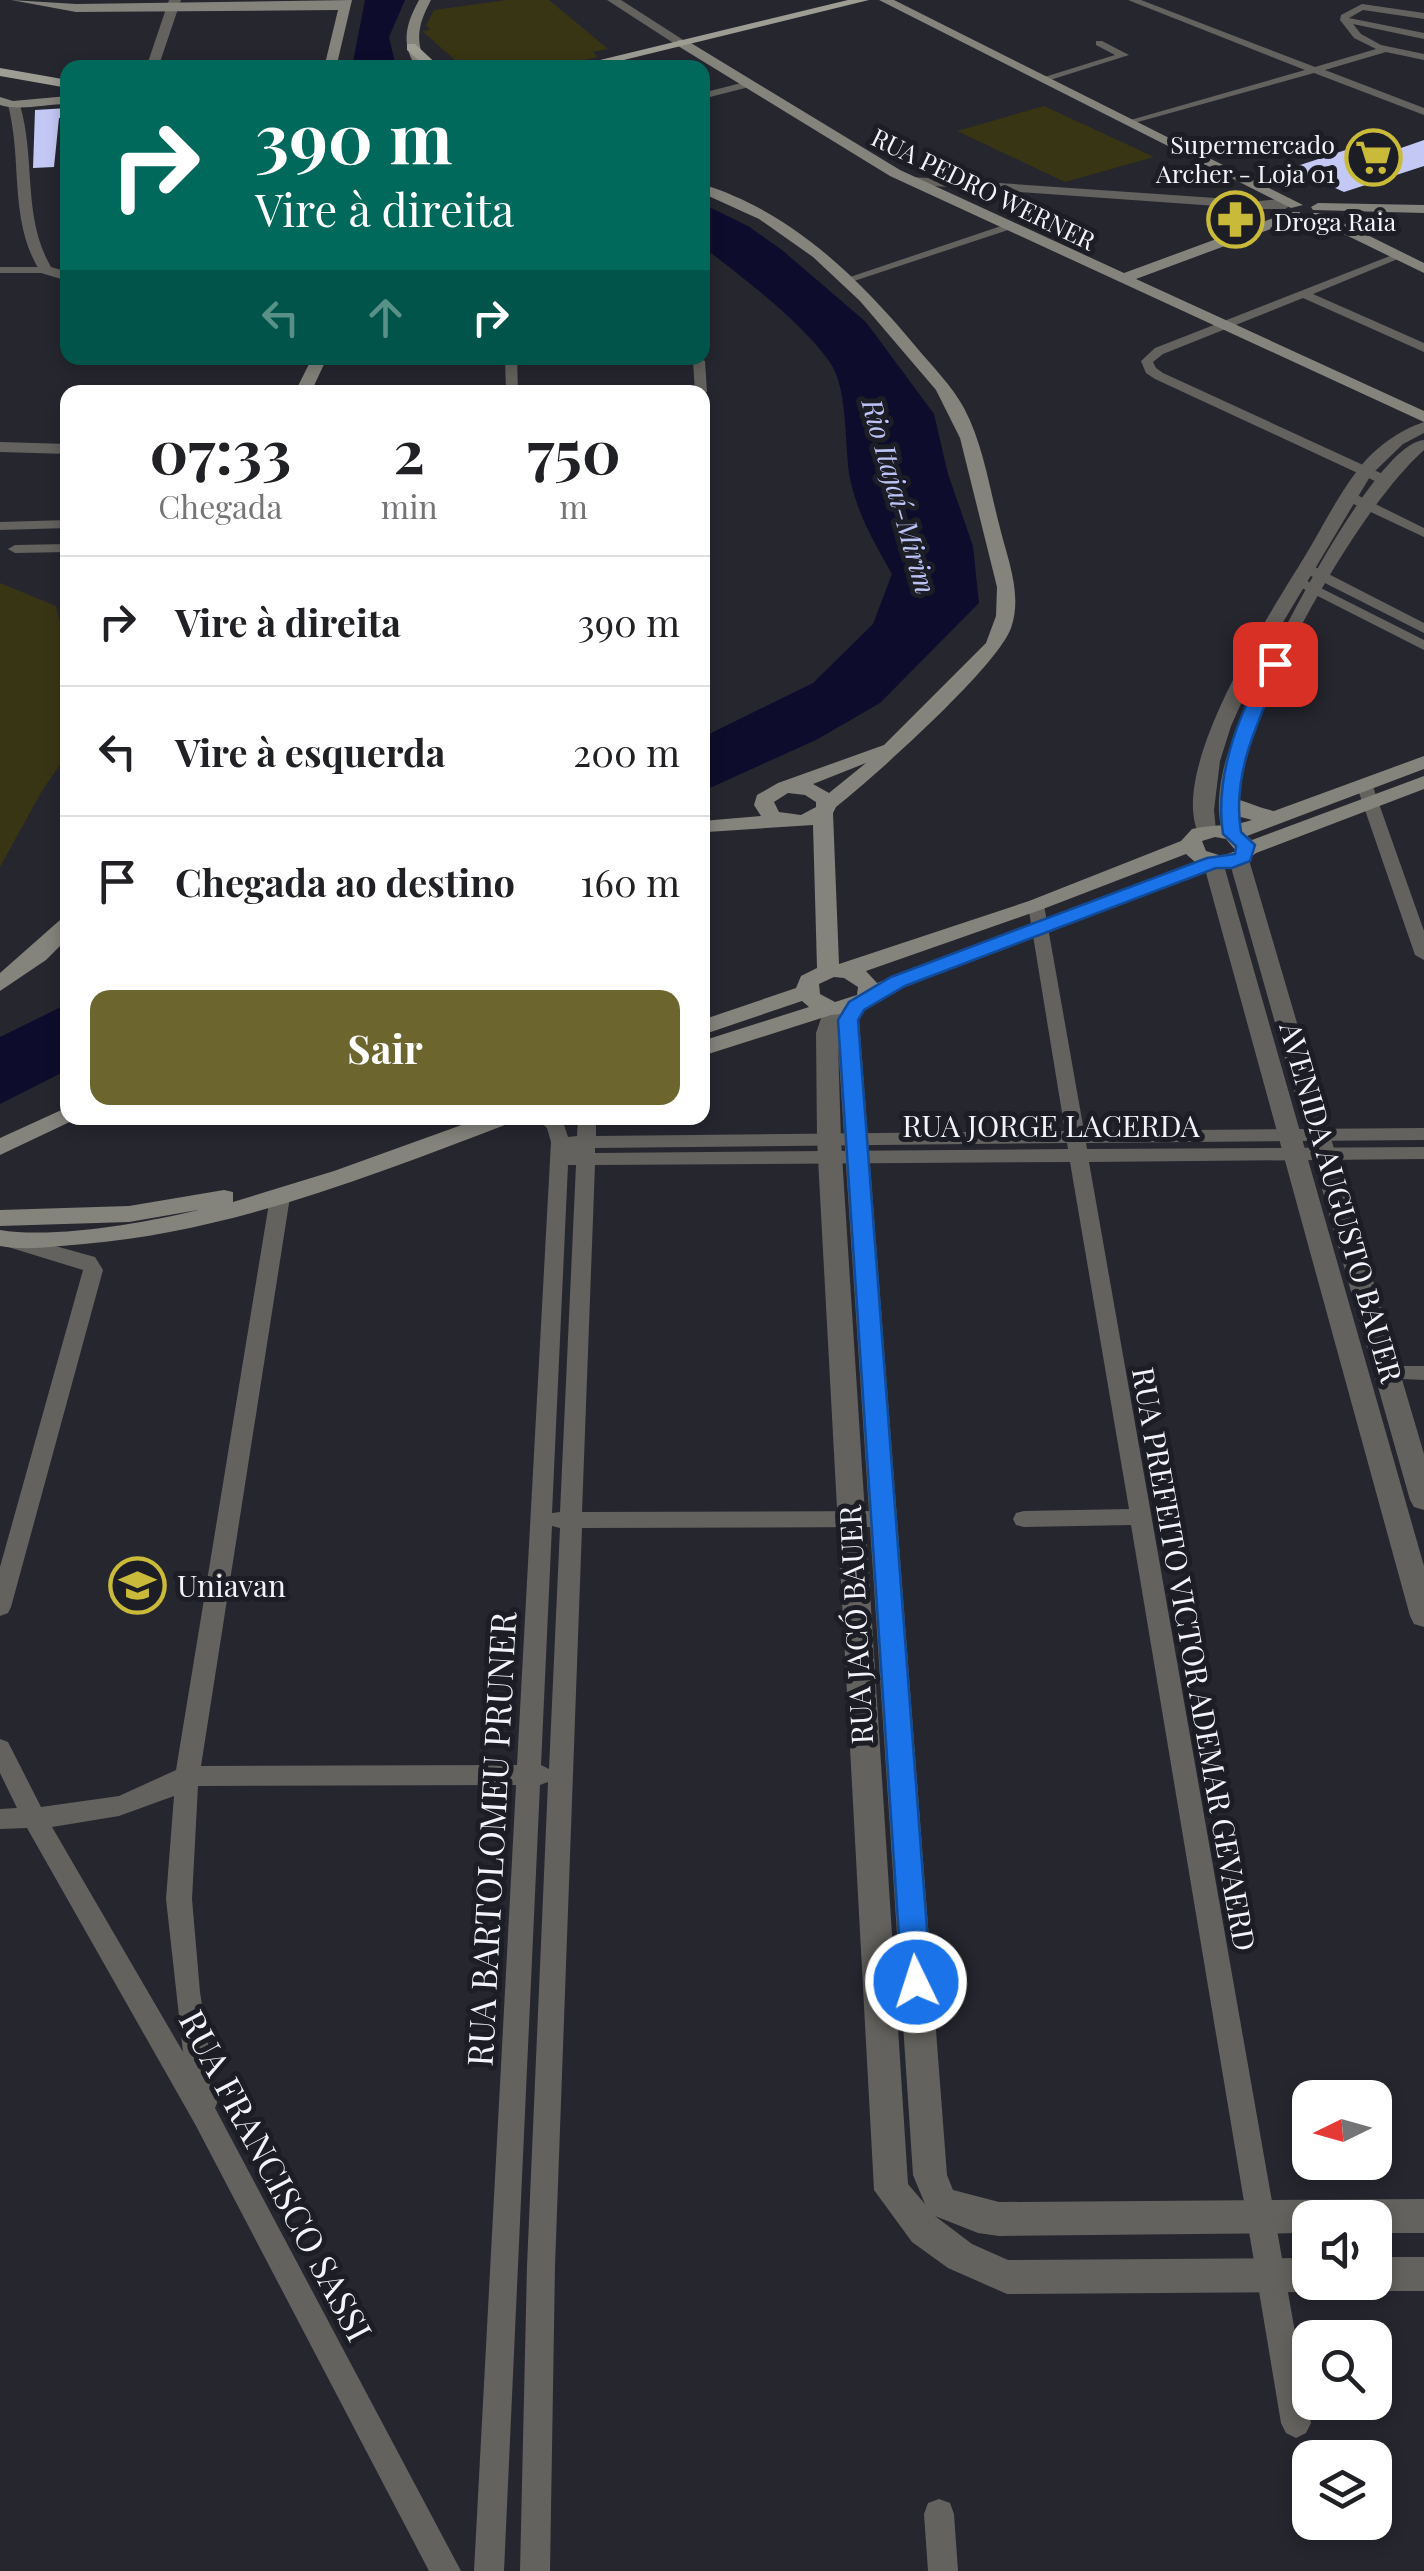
<!DOCTYPE html>
<html lang="pt">
<head>
<meta charset="utf-8">
<style>
  body { margin:0; font-family:"Playfair Display",serif; background:#f2f2f2; color:#202124; height:100vh; display:flex; flex-direction:column; font-size:38px; white-space:nowrap }
  * { box-sizing:border-box; margin:0 }
  p { font-size:32px; color:#757577 }
  .icon { flex:none; width:55px; height:55px; fill:none; stroke:currentColor; stroke-width:2; stroke-linecap:round; stroke-linejoin:round }
  .map { position:relative; flex:1; overflow:hidden }
  .details { position:absolute; left:60px; top:385px; width:650px; height:740px; display:flex; flex-direction:column; background:#fff; border-radius:20px; box-shadow:0 5px 15px #0003 }
  .details>* { flex:none }
  .banner { position:absolute; left:60px; top:60px; width:650px; height:305px; border-radius:20px; box-shadow:0 5px 15px #0003; background:#00695c; color:#fff; overflow:hidden }
  .needle { width:65px; rotate:265deg }
  .fabs { position:absolute; left:1292px; top:2080px; display:grid; gap:20px }
  .fabs a { display:grid; place-items:center; width:100px; height:100px; border-radius:20px; background:#fff; box-shadow:0 5px 15px #0003; font-size:50px }
  .pin { position:absolute; display:grid; place-items:center; width:85px; height:85px; color:#fff; margin:-42px; border-radius:20px; box-shadow:0 5px 15px #0006 }
  .me { position:absolute; width:110px; margin:-55px; rotate:356deg; stroke-linejoin:round; filter:drop-shadow(0 0 8px #0008) }
  .turn { display:flex; align-items:center; gap:35px; height:210px; padding:0 30px; font-size:45px }
  .turn .icon { width:130px; height:130px; stroke-width:2.5 }
  .turn b { display:block; font-size:70px; line-height:85px }
  .lanes { display:flex; align-items:center; height:95px; padding:0 30px; background:#0003; justify-content:center; gap:50px; direction:ltr }
  .lanes .off { opacity:.35 }
  .eta { display:flex; justify-content:space-evenly; align-items:center; height:170px; text-align:center }
  .eta b { font-size:60px; font-weight:700; line-height:70px }
  .cta { display:flex; gap:20px; margin-top:auto; padding:20px 30px }
  .cta a { flex:1; height:115px; border-radius:20px; background:#6c662e; color:#fff; font-size:40px; font-weight:700; line-height:115px; text-align:center }
  ul { padding:0; list-style:none }
  li { display:flex; align-items:center; gap:30px; height:130px; padding:0 30px; border-top:2px solid #e0e0e0 }
  li div { flex:1 }
  li b { display:block; font-size:38px }
  li em { font-style:normal }
  .map>svg:first-child { display:block }
</style>
</head>
<body>
<div class="map">
<svg width="1424" height="2571" viewBox="0 0 1424 2571">
  <rect width="100%" height="100%" fill="#26262f"/>
  <!-- green -->
  <path fill="#383515" d="M507 0H549L608 49 593 52 598 57 547 67H463L422 31 430 30 426 25 434 10Z
    M1044 106 1154 157 1065 182 957 131Z
    M0 583 56 606 67 652V755L43 789 0 867Z"/>
  <!-- water -->
  <path fill="#0e0c2c" d="M365 0H405L389 37 396 67H352Z
    M703 204 748 226 782 250 866 322 934 414 948 474 973 546 979 603 880 703 816 740 703 791V737L813 683 873 624 892 574C875 544 859 517 851 483 843 449 850 390 829 361 802 322 741 276 703 247Z
    M67 1004V1070L0 1104V1037Z"/>
  <!-- building -->
  <path fill="#c4c8f5" d="M68 108V119L59 118 54 167 33 168 35 110Z
    M1379 139 1401 148 1424 140V166L1344 192 1291 168Z"/>
  <g fill="none" stroke-linecap="round" stroke-linejoin="round">
    <!-- minor -->
    <path fill="#63625e" fill-rule="evenodd" d="M1128 0H1141L1315 67 1376 49 1354 38 1340 20 1341 15 1362 4 1424 13V19L1363 10 1349 18 1424 33V39L1353 24 1361 34 1381 45 1424 54V60L1386 52 1325 70 1424 108V115L1314 73 1127 125V121L1305 70Z
      M1096 41H1102L1129 55 1047 81 1038 79 1115 55 1096 45Z
      M749 81 753 86 702 99V93Z
      M1007 224 1011 225V229L854 281 844 279Z
      M1395 254 1405 256 1313 294 1424 343V352L1303 298 1163 354 1153 362 1156 368 1163 373 1387 476V482H1377L1155 379 1146 373 1141 361 1155 348Z
      M0 267H46L52 270 46 273H0Z
      M505 358H517L518 392H506Z
      M698 358 705 361 707 392 702 395V392H695L693 361Z
      M1343 493H1353L1424 528V537L1343 499Z
      M68 520V528L0 530V522Z
      M68 544V552L15 553 8 549 15 545Z
      M1301 565H1311L1424 623V633L1301 571Z
      M1297 576 1424 640V650L1292 583 1290 580Z
      M1364 779 1372 784 1424 931V960L1415 955 1356 784Z
      M1036 900 1044 905 1084 1131 1424 1128V1140L1086 1143 1087 1149 1424 1147V1159L1089 1162 1311 2423 1306 2433 1296 2438 1286 2433 1281 2423 1131 1525 1024 1527 1016 1525 1013 1519 1016 1513 1024 1511 1129 1509 1070 1162 595 1165 582 1512 884 1511 892 1513 895 1519 892 1525 884 1527 582 1528 555 2266 550 2571H520L527 2266 548 1782 540 1785 504 2571H474L516 1785 198 1786 192 1899 200 1992 217 2103 215 2108 461 2571H429L195 2124 27 1828 0 1829V1809L17 1808 0 1773V1739L8 1742 41 1807 119 1796 176 1770 270 1197 280 1191 290 1197 201 1766 517 1765 551 1142 547 1128 536 1118H557L564 1125 568 1137 577 1136 578 1118H596V1136L1065 1131 1028 905ZM1067 1143 1068 1149 595 1153V1148ZM568 1165H576L560 1512 552 1513ZM552 1526 560 1528 549 1769 541 1765ZM174 1796 166 1899 183 2052 52 1827 119 1816Z
      M12 1234 95 1257 103 1270 11 1607 8 1613 0 1616V1567L83 1270 5 1246 2 1241Z
      M1387 1366H1424V1380L1380 1378 1377 1373 1380 1368Z
      M939 2499 950 2503 954 2514 958 2571H928L924 2514 928 2503Z"/>
    <!-- tertiary -->
    <path fill="#63625e" fill-rule="evenodd" d="M169 0H181L158 68H146Z
      M607 0H621L688 43 678 46Z
      M14 101 20 105C36 159 22 217 51 267L68 272V281L41 273C8 221 23 162 8 105Z
      M912 177 1259 201 1289 198 1296 202 1285 209H1259L907 184 905 181Z
      M1424 422V433L1403 444 1371 475 1261 659 1231 726 1220 761 1214 810 1216 831 1213 835H1199C1167 769 1270 614 1305 556 1322 528 1337 497 1357 471 1373 449 1399 430 1424 422Z
      M1424 440V450C1359 508 1263 680 1244 766 1239 788 1239 811 1242 834L1239 838H1225C1215 817 1219 785 1225 763 1240 708 1370 443 1424 440Z
      M0 442 68 444V454L0 452Z
      M1239 854 1249 860 1424 1454V1510L1414 1507 1410 1500 1229 860Z
      M1213 856 1223 862 1424 1566V1627L1414 1624 1410 1616 1203 862Z
      M856 999 867 1006 859 1020 947 2175 953 2190 999 2202 1424 2199V2233H1375V2218H1310V2233L999 2236 978 2233 935 2216 972 2244 1008 2260 1310 2258V2282H1324L1310 2292 1007 2294 948 2268 912 2242 874 2190 817 1140 816 1033 826 1004 834 1002 844 1008ZM838 1044 913 2175 925 2204 908 2184 841 1140Z
      M1375 2257H1424V2291H1375L1363 2286 1361 2282H1375Z"/>
    <!-- secondary -->
    <path fill="#84837c" fill-rule="evenodd" d="M11 0 76 4 352 0 336 68H324L338 10 76 12Z
      M419 0H431C418 24 413 44 430 68H417C400 44 406 24 419 0Z
      M879 0H894L1303 205 1291 208Z
      M678 40H686L900 170 1124 273 1290 212H1300V218L1136 279 1424 411V422L890 176 678 46Z
      M68 96V104C46 104 20 111 0 105V97L13 101Z
      M702 184C792 212 859 278 917 348 933 367 952 386 964 408 983 444 989 486 999 524 1007 558 1023 594 1011 628 997 667 873 778 836 807L833 813 839 964 1029 901 1181 841 1192 829C1213 824 1231 827 1252 820L1237 816 1222 806V798C1234 795 1257 808 1274 811L1424 756V769L1247 836 1252 840 1424 776V789L1256 853 1242 864 1216 868 906 986 860 1012 831 1015 702 1056V1041L809 1007 802 1001 702 1035V1020L796 988 801 976 817 968 813 825 707 832 702 831V821L761 816 754 805 757 795 778 783 884 745 986 643 996 616 997 587 960 438 936 390 860 301 813 257 759 219 702 193ZM866 763 829 793 813 784ZM788 793 805 795 816 802V807L801 815 779 812 774 802ZM1215 837 1226 839 1236 851 1222 856 1206 851 1202 841ZM1186 854 1195 862 877 983 866 971 1043 909ZM834 977 844 978 858 987 857 995 835 1002 820 994 819 984Z
      M1318 203 1424 205V213L1313 210 1311 207Z
      M1313 213H1323L1424 263V273L1313 219Z
      M312 358H327L311 392H295Z
      M68 919V938L46 960 0 991V973L60 920Z
      M68 1107V1118L76 1119 0 1155V1138Z
      M481 1118H514L510 1123C371 1176 233 1231 84 1244 56 1246 28 1251 0 1246V1230C53 1239 145 1223 198 1210L129 1222 0 1226V1210L129 1206 224 1190 233 1192V1202L334 1171Z"/>
    <!-- primary -->
    <path fill="#9e9d94" fill-rule="evenodd" d="M848 0H869L591 68H567Z
      M407 44H415L441 68H427L407 50Z
      M0 68 68 80V88L0 76Z"/>
  </g>
  <!-- route -->
  <path fill="#1a73e8" stroke="#114b97" stroke-width="2.5" d="M1269 660 1283 664C1260 717 1231 772 1241 832L1255 845 1250 861 1232 868H1216L905 986 864 1010 858 1020 931 1982 927 1992 916 1995 906 1992 902 1982 838 1020 849 1002 891 977 1207 858 1235 854 1236 846 1223 834C1214 775 1240 711 1269 660Z"/>
  <!-- icons -->
  <defs>
    <symbol id="supermarket-ring" viewBox="-11 -11 22 22"><circle r="9.5" fill="#1c1d25" stroke="#c9ba3a" stroke-width="1.5"/><path d="M-6-5.5h2.5l.6 2H6L4.5 2H-2.5L-4.4-4H-6ZM-1.5 3.2a1.3 1.3 0 1 0 .1 0ZM3 3.2a1.3 1.3 0 1 0 .1 0Z" fill="#c9ba3a"/></symbol>
    <symbol id="pharmacy-ring" viewBox="-11 -11 22 22"><circle r="9.5" fill="#1c1d25" stroke="#c9ba3a" stroke-width="1.5"/><path d="M-2-6h4v4h4v4h-4v4h-4v-4h-4v-4h4Z" fill="#c9ba3a"/></symbol>
    <symbol id="university-ring" viewBox="-11 -11 22 22"><circle r="9.5" fill="#1c1d25" stroke="#c9ba3a" stroke-width="1.5"/><path d="M0-5L7-2L0 1L-7-2ZM-4 1L0 2.5L4 1V4Q0 6-4 4Z" fill="#c9ba3a"/></symbol>
  </defs>
  <g fill-rule="evenodd">
    <use href="#supermarket-ring" x="1342" y="126" width="63" height="63"/>
    <use href="#pharmacy-ring" x="1204" y="188" width="63" height="63"/>
    <use href="#university-ring" x="106" y="1554" width="63" height="63"/>
  </g>
  <g text-anchor="middle" dominant-baseline="central" stroke-width="10" stroke-linejoin="round" paint-order="stroke">
    <!-- far-poi labels -->
    <g font-size="25" fill="#f3f4fa" stroke="#1c1d25" text-anchor="end">
      <text x="1335" y="143">Supermercado<tspan x="1335" dy="29">Archer - Loja 01</tspan></text>
      <text x="1274" y="220" text-anchor="start">Droga Raia</text>
    </g>
    <!-- far-street labels -->
    <g font-size="25" fill="#f3f4fa" stroke="#1c1d25">
      <text transform="translate(984 188) rotate(26)">RUA PEDRO WERNER</text>
    </g>
    <!-- far-water labels -->
    <g font-size="28" font-style="italic" fill="#bdc2f7" stroke="#1c1d25">
      <text transform="translate(900 496) rotate(74)">Rio Itajaí-Mirim</text>
    </g>
    <!-- street labels -->
    <g font-size="30" fill="#f3f4fa" stroke="#1c1d25">
      <text x="1051" y="1125">RUA JORGE LACERDA</text>
      <text transform="translate(1342 1202) rotate(74)">AVENIDA AUGUSTO BAUER</text>
      <text transform="translate(855 1625) rotate(-93)">RUA JACÓ BAUER</text>
      <text transform="translate(1195 1659) rotate(80)">RUA PREFEITO VICTOR ADEMAR GEVAERD</text>
    </g>
    <!-- poi labels -->
    <g font-size="30" fill="#f3f4fa" stroke="#1c1d25" text-anchor="start">
      <text x="177" y="1585">Uniavan</text>
    </g>
    <!-- near-street labels -->
    <g font-size="35" fill="#f3f4fa" stroke="#1c1d25">
      <text transform="translate(490 1839) rotate(-87)">RUA BARTOLOMEU PRUNER</text>
      <text transform="translate(277 2175) rotate(62)">RUA FRANCISCO SASSI</text>
    </g>
  </g>
</svg>
<div class="fabs">
<a><svg class="needle" viewBox="-14 -14 28 28"><path d="M0-13l5 13h-10z" fill="#e53935"/><path d="M0 13l5-13h-10z" fill="#757577"/></svg></a>
<a><svg class="icon" aria-label="sound" viewBox="0 0 24 24"><path d="M4 9h4l5-4v14l-5-4H4zM17 9q2 3 0 6"/></svg></a>
<a><svg class="icon" aria-label="search" viewBox="0 0 24 24"><circle cx="10" cy="10" r="6"/><path d="M15 15l6 6"/></svg></a>
<a><svg class="icon" aria-label="layers" viewBox="0 0 24 24"><path d="M12 4l9 5-9 5-9-5zM3 14l9 5 9-5"/></svg></a>
</div>
<div class="pin" style="left:1275px;top:664px;background:#d93025"><svg class="icon" aria-label="arrive" viewBox="0 0 24 24"><path d="M6 21V4h12l-3 4 3 4H6"/></svg></div>
<svg class="me" style="left:916px;top:1982px" viewBox="-20 -20 40 40"><circle r="17" fill="#1a73e8" stroke="#fff" stroke-width="3"/><path d="M0-11L8 9 0 5-8 9z" fill="#fff"/></svg>
<div class="banner">
<div class="turn"><svg class="icon" aria-label="right" viewBox="0 0 24 24"><path d="M7 20v-9h11M14 6l5 5-5 5"/></svg><div><b>390 m</b>Vire à direita</div></div>
<div class="lanes"><svg class="icon off" aria-label="left" viewBox="0 0 24 24"><path d="M17 20v-9H6M10 6l-5 5 5 5"/></svg><svg class="icon off" aria-label="ahead" viewBox="0 0 24 24"><path d="M12 20V5M6 11l6-6 6 6"/></svg><svg class="icon" aria-label="right" viewBox="0 0 24 24"><path d="M7 20v-9h11M14 6l5 5-5 5"/></svg></div>
</div>
<section class="details">
<div class="eta">
<div><b>07:33</b><p>Chegada</p></div>
<div><b>2</b><p>min</p></div>
<div><b>750</b><p>m</p></div>
</div>
<ul>
<li><svg class="icon" aria-label="right" viewBox="0 0 24 24"><path d="M7 20v-9h11M14 6l5 5-5 5"/></svg><div><b>Vire à direita</b></div><em>390 m</em></li>
<li><svg class="icon" aria-label="left" viewBox="0 0 24 24"><path d="M17 20v-9H6M10 6l-5 5 5 5"/></svg><div><b>Vire à esquerda</b></div><em>200 m</em></li>
<li><svg class="icon" aria-label="arrive" viewBox="0 0 24 24"><path d="M6 21V4h12l-3 4 3 4H6"/></svg><div><b>Chegada ao destino</b></div><em>160 m</em></li>
</ul>
<div class="cta"><a>Sair</a></div>
</section>
</div>
</body>
</html>
